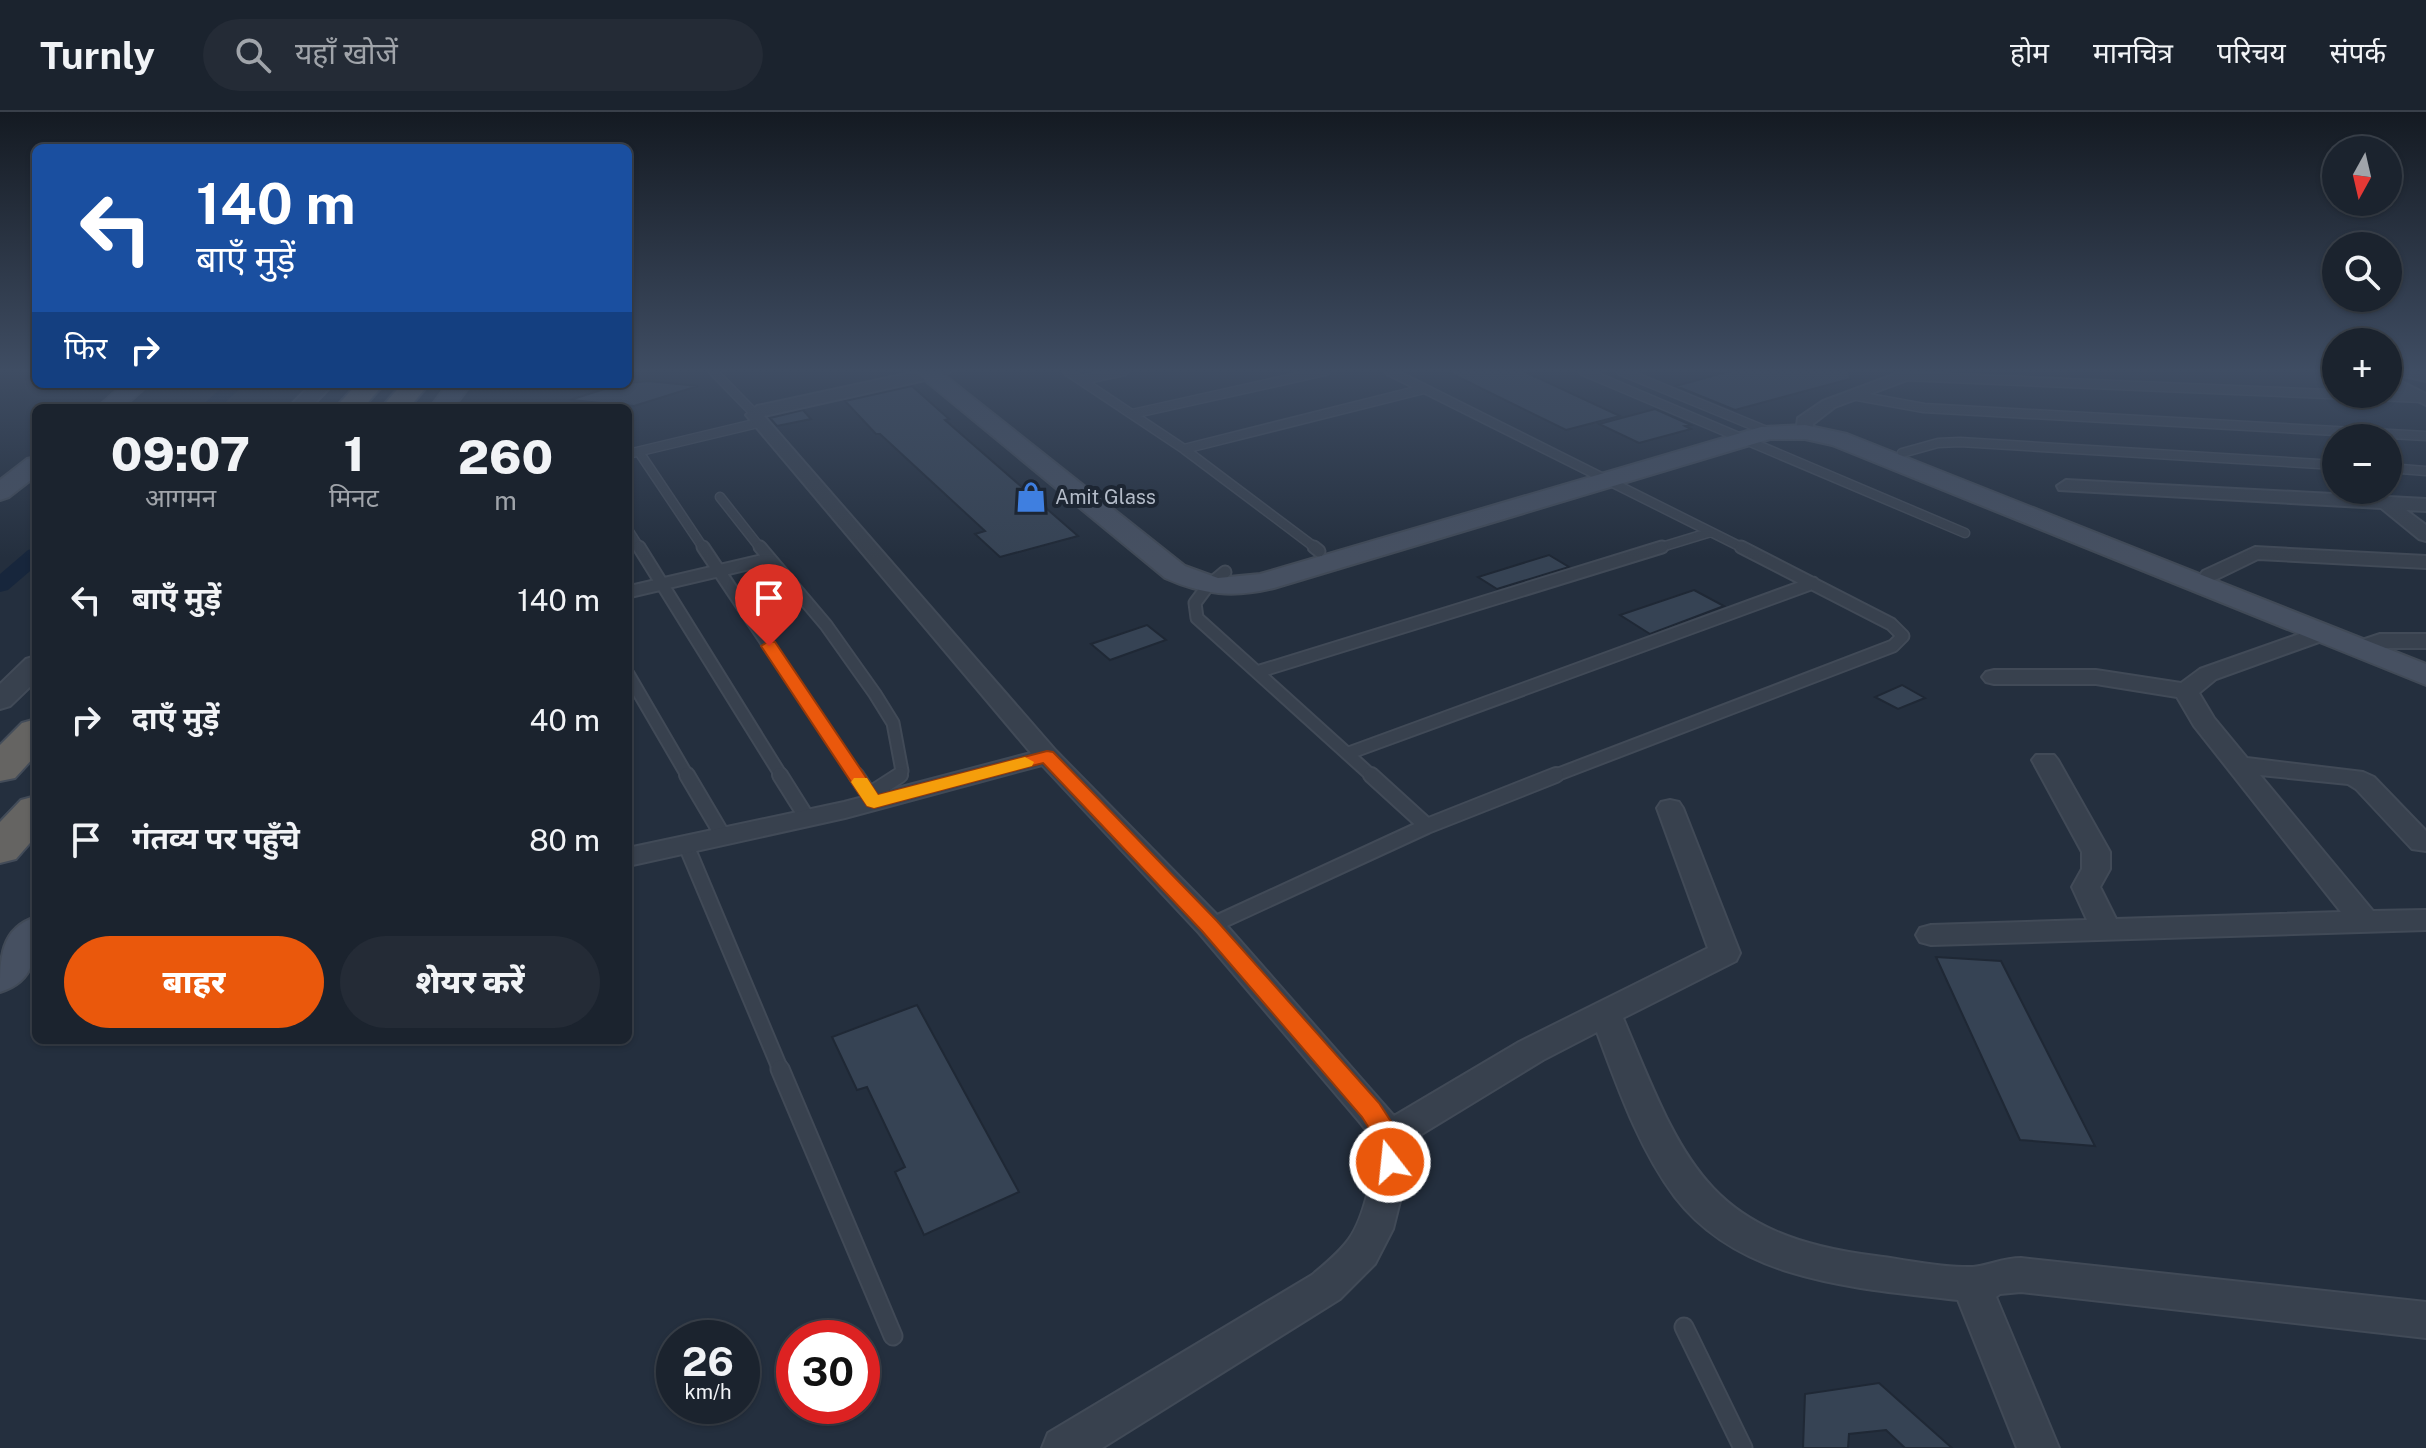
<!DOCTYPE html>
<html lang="hi">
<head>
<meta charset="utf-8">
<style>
  body { margin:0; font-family:"Public Sans","Noto Sans Devanagari",sans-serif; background:#242b36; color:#f1f3f6; height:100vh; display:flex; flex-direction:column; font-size:30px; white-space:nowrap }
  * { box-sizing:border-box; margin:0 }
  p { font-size:26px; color:#a0a4aa }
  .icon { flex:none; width:44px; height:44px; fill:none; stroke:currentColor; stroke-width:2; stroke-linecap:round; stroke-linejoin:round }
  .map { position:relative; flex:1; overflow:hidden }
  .drawer { position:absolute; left:32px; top:292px; width:600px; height:640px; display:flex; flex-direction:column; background:#1b232e; border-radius:12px; box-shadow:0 2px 6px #0004,0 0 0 2px #39404a }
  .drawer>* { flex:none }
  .top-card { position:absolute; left:32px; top:32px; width:600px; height:244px; border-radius:12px; box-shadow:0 2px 6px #0004,0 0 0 2px #39404a; background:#1a4fa0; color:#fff; overflow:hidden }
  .needle { width:52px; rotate:188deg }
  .fabs { position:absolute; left:2322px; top:24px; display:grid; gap:16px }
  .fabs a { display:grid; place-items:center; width:80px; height:80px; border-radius:50%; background:#1b232e; box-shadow:0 2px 6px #0004,0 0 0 2px #39404a; font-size:40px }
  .speed { position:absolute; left:656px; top:1208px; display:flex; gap:16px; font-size:40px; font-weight:700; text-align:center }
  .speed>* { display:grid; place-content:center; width:104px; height:104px; border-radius:50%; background:#1b232e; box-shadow:0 2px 6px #0004,0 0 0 2px #39404a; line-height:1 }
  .speed small { font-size:20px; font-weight:400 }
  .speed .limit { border:12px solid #d22; background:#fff; color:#111 }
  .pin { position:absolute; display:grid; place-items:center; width:68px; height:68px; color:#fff; margin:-82px -34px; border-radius:50% 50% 50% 0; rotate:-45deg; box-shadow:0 0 8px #0007 }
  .pin .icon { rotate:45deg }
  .me { position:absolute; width:88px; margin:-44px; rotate:344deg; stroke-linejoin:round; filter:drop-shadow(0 0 6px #0008) }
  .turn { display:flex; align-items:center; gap:28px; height:168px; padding:0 32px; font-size:36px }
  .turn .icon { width:104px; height:104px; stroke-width:2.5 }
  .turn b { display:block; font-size:56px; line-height:68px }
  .then { display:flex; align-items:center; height:76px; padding:0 32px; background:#0003; gap:16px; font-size:30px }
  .eta { display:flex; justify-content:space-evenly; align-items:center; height:136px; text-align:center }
  .eta b { font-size:48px; font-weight:800; line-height:56px }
  .action { display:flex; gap:16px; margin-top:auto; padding:16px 32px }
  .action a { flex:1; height:92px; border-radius:48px; background:#ea580c; color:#fff; font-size:32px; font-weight:800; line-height:92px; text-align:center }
  .action a+a { background:#242b36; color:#f1f3f6 }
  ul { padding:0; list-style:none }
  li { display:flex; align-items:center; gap:24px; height:120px; padding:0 32px }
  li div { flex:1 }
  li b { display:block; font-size:30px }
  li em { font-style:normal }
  header { display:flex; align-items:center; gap:48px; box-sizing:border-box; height:112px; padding:0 40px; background:#1b232e; border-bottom:2px solid #39404a }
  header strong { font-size:38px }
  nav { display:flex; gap:44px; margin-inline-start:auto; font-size:28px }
  .search { width:560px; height:72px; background:#242b36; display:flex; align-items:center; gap:20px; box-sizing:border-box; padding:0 28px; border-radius:44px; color:#a0a4aa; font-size:30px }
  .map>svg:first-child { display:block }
</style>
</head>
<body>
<header>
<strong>Turnly</strong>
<div class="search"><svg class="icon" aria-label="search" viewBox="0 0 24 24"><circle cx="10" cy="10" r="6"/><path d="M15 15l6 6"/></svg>यहाँ खोजें</div>
<nav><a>होम</a><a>मानचित्र</a><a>परिचय</a><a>संपर्क</a></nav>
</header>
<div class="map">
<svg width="2426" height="1336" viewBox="0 0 2426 1336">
  <rect width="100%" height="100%" fill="#242f3e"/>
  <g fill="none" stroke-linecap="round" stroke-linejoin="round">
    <!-- canal -->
    <path fill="#17263c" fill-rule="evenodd" d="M226 272H245L219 296H199Z
      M36 436V454L8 478 0 480V462L28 438Z"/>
  </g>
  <!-- building -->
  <path fill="#364354" stroke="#1f2835" stroke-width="2" d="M1446 259H1523L1620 304 1566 318Z
    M1730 259H1849L1850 267 1735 298 1676 274Z
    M648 269 698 274 634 294 570 288 620 272Z
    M912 274 949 307 945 308 1078 424 1000 445 975 422 985 419 880 322H876L845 289Z
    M1655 297 1691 313 1685 314 1691 317 1639 331 1599 312Z
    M803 298 811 307 777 314 770 306Z
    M1549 443 1569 455 1497 477 1478 465Z
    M1694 478 1724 494 1650 522 1620 503Z
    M1147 513 1166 528 1110 548 1091 532Z
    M1902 573 1925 586 1898 597 1875 585Z
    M1936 845 2001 849 2095 1034 2020 1028Z
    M917 893 1019 1080 924 1123 895 1060 905 1055 867 975 857 978 832 925Z
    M1879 1271 1952 1336H1905L1886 1318 1849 1322 1848 1336H1803L1805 1282Z"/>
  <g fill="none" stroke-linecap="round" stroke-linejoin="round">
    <defs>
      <path id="service-far3" d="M713 259 754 301
        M1067 259 1184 337 1317 437
        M1389 259 1745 437
        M1583 259 1965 421
        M1621 259 1769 320
        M1904 264 2423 286
        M1082 268 1124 259
        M1852 283 1924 296 2426 324
        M1132 302 1325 259
        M1184 337 1424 277
        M639 340 704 437
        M1902 341 1938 331 1960 330 2336 353
        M628 342 758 311
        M2388 356 2426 359
        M720 385 761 437
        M628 418 640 437
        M1655 437 1711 420"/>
      <path id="service-far2" d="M639 435 782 665
        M703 435 857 665
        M760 435 826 513 875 582 893 611 902 659 899 665
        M1314 435 1319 439
        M1225 460 1207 475 1195 491 1197 506 1373 665
        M628 480 769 447
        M1257 560 1662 435
        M628 562 688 665
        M1349 641 1813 471
        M1551 665 1893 534 1903 524 1891 512 1741 435"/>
      <path id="service-far1" d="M687 663 723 724
        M780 663 807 706
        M856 663 874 690
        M1371 663 1427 714
        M869 683 900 663
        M686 733 781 959
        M1210 814 1427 714 1556 663"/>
      <path id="service" d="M780 957 893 1224
        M1684 1215 1743 1336"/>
      <path id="minor" d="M920 259H951L943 264 764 304 1056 639 1221 807 1394 1004 1519 930 1708 836 1657 696 1661 690 1670 688 1679 690 1683 696 1740 841 1736 849 1623 906C1683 1049 1706 1123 1876 1144 1907 1148 1942 1156 1973 1155 1987 1154 2003 1146 2021 1146L2426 1190V1226L2021 1180 2000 1182 1996 1185 2059 1336H2017L1958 1188C1859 1176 1741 1171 1675 1085 1639 1037 1618 976 1597 920L1543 948 1407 1031 1405 1069 1393 1117 1375 1152 1340 1187 1102 1336H1042L1048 1321 1312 1163C1325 1152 1339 1141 1349 1127 1363 1108 1378 1052 1372 1029 1369 1021 1363 1014 1358 1008L1199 821 1042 653 845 706 628 754V736L844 690 1031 641 746 303 757 294Z
        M1904 259 1912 264 1910 267 1835 295 1813 312 1811 324H1799L1796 320 1798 306 1823 289Z
        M2392 259H2426V269L2394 262Z
        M2388 263 2426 282V293L2388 274Z
        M2066 368 2426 387V399L2406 398 2426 413V429L2419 427 2381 396 2059 378 2057 374Z
        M2255 435 2426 444V456L2258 447 2217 467 2210 469 2200 463 2203 459Z
        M2322 514 2333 521 2330 526 2216 567 2199 581 2214 606 2247 646 2363 660 2374 665 2426 719V739L2412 737 2356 677 2348 672 2260 663 2373 799 2426 798V818L1931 833 1920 830 1916 823 1920 816 1931 813 2087 808 2072 775 2082 757V740L2032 648 2036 643H2054L2058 648 2110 740V757L2100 775 2116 807 2341 800 2194 614 2177 585 2096 572H1994L1986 570 1982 565 1986 560 1994 558H2096L2181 571 2200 557Z
        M2380 522H2426V536H2383L2361 543 2353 541 2350 536 2353 531Z"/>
      <path id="tertiary" d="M312 272H333L310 296H288Z
        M36 544V569L10 594 0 597V572L26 547Z"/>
      <path id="secondary" d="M914 259H939L1185 454 1218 466 1260 462 1761 315 1805 313 1847 322 2426 552V573L1832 333 1805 327H1770L1274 476C1234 486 1203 483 1165 466Z
        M124 272H149L122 296H97Z
        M448 272H471L453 296H430Z
        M36 345V364L9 385 0 388V368L27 347Z
        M36 805C36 838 38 869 0 880 0 847 0 816 36 805Z"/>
      <path id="trunk" d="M357 272H384L363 296H335Z
        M402 272H429L409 296H381Z
        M36 607V643L15 666 0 669V633L22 611Z
        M36 684V724L16 747 0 751V710L21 688Z"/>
    </defs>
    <!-- service-far3 casing -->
    <use href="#service-far3" stroke="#414a57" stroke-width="11"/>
    <!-- service-far2 casing -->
    <use href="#service-far2" stroke="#414a57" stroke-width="15"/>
    <!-- service-far1 casing -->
    <use href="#service-far1" stroke="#414a57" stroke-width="18"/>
    <!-- service casing -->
    <use href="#service" stroke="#414a57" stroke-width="21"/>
    <!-- minor casing -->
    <use href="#minor" stroke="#414a57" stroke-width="4"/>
    <!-- tertiary casing -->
    <use href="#tertiary" stroke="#414a57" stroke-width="4"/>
    <!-- secondary casing -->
    <use href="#secondary" stroke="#414a57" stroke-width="4"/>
    <!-- trunk casing -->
    <use href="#trunk" stroke="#434c59" stroke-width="4"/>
    <!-- service-far3 -->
    <use href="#service-far3" stroke="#38414e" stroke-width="8"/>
    <!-- service-far2 -->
    <use href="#service-far2" stroke="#38414e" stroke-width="11"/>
    <!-- service-far1 -->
    <use href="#service-far1" stroke="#38414e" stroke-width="14"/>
    <!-- service -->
    <use href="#service" stroke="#38414e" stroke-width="17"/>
    <!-- minor -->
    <use href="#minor" fill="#38414e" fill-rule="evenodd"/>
    <!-- tertiary -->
    <use href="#tertiary" fill="#38414e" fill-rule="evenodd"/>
    <!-- secondary -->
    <use href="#secondary" fill="#465061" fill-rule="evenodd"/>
    <!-- trunk -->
    <use href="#trunk" fill="#656462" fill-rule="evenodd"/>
  </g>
  <!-- sky -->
  <linearGradient id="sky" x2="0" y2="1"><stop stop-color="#141a22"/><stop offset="0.58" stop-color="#3f4d63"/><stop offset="1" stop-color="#3f4d63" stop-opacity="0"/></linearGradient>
  <rect width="2426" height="446" fill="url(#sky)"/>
  <!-- route -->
  <path fill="#ea580c" stroke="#983908" stroke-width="2" d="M769 529 775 530 878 683 1047 639 1053 640 1217 809 1379 991C1391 1010 1411 1034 1399 1057L1390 1060 1381 1057 1376 1027 1362 1005 1202 819 1043 651 874 696 867 694 761 534Z"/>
  <!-- slow -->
  <path fill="#f59e0b" d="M1025 645 1034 650 1032 654 874 696 867 694 851 670 854 666H867L878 683Z"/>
  <!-- icons -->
  <defs>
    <symbol id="shop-bare" viewBox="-9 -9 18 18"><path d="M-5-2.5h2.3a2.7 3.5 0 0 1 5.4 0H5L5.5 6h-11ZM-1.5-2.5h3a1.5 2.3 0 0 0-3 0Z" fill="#3f7fe0" stroke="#1d2633" stroke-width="2.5" paint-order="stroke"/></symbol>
  </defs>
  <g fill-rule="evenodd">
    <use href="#shop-bare" x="1009" y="363" width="44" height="44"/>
  </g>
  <g text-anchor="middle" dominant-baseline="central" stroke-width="8" stroke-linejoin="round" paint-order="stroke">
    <!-- far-poi labels -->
    <g font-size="20" fill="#b4bcc9" stroke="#1d2633" text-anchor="start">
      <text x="1055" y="385">Amit Glass</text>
    </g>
  </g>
</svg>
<div class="fabs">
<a><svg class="needle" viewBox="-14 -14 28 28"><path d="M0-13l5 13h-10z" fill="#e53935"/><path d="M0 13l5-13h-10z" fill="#a0a4aa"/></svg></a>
<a><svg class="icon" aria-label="search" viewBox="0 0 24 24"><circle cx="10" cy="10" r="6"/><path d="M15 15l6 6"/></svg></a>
<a>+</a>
<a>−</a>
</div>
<div class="speed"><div>26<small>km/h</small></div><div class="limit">30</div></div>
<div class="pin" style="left:769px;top:534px;background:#d93025"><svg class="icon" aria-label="arrive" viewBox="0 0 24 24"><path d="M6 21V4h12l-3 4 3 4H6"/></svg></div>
<svg class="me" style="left:1390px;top:1050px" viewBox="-20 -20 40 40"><circle r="17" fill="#ea580c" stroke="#fff" stroke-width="3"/><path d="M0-11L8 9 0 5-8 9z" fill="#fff"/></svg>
<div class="top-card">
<div class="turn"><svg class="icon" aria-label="left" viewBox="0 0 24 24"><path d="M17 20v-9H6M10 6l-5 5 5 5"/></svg><div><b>140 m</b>बाएँ मुड़ें</div></div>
<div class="then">फिर<svg class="icon" aria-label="right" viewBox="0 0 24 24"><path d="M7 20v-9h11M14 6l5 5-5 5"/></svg></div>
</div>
<section class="drawer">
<div class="eta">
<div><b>09:07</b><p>आगमन</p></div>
<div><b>1</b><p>मिनट</p></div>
<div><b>260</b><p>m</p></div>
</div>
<ul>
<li><svg class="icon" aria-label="left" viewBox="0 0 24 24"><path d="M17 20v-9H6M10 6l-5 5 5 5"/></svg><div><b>बाएँ मुड़ें</b></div><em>140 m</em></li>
<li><svg class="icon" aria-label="right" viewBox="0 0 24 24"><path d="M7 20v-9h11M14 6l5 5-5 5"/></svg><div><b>दाएँ मुड़ें</b></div><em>40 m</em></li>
<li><svg class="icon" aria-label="arrive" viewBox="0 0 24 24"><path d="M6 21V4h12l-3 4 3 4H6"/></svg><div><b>गंतव्य पर पहुँचे</b></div><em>80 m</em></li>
</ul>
<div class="action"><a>बाहर</a><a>शेयर करें</a></div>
</section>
</div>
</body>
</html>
